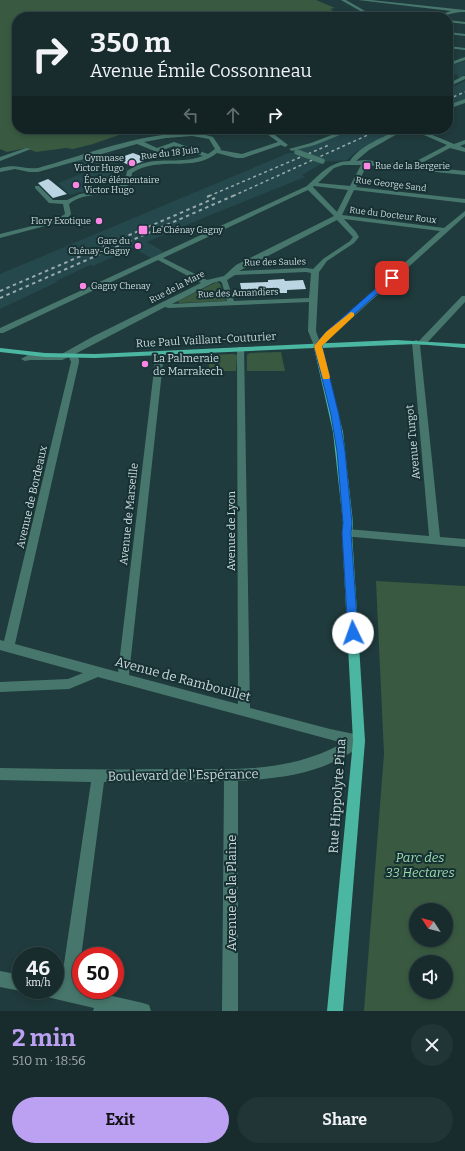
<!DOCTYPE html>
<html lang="en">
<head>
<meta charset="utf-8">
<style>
  body { margin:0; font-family:Bitter,serif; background:#213436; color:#f1f3f6; height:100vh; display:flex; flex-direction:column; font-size:15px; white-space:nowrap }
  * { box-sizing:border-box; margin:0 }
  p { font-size:13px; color:#9fa7aa }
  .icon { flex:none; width:22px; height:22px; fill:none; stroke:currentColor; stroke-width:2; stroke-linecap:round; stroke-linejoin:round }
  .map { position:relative; height:1011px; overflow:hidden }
  .panel { display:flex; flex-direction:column; background:#182c2e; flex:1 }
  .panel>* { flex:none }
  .guide { position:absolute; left:12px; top:12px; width:441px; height:122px; border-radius:16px; box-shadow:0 2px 6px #0003,0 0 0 1px #36484a; background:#182c2e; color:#f1f3f6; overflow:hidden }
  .needle { width:26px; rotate:306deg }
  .buttons { position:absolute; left:409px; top:903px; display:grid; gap:8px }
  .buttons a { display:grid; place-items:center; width:44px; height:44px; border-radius:50%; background:#182c2e; box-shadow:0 2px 6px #0003,0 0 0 1px #36484a; font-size:20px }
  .speed { position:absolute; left:12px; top:947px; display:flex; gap:8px; font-size:20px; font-weight:700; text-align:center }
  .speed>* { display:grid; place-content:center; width:52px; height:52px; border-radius:50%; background:#182c2e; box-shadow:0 2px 6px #0003,0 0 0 1px #36484a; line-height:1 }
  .speed small { font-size:10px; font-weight:400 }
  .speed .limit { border:6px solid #d22; background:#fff; color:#111 }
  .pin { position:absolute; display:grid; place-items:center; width:34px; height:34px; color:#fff; margin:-17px; border-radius:8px; box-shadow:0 2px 6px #0006 }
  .me { position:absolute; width:44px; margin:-22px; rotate:357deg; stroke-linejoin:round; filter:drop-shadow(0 0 3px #0008) }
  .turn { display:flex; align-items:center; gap:14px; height:84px; padding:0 12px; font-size:18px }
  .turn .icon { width:52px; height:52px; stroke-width:2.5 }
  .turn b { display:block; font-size:28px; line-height:34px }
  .lanes { display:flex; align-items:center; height:38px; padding:0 12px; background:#0003; justify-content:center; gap:20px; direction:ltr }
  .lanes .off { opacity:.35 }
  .round { display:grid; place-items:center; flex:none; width:42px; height:42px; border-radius:21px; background:#213436 }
  .head { display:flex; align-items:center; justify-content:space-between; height:68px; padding:0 12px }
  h1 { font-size:24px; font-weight:700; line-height:30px; color:#bca0f2 }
  .primary-button { display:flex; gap:8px; margin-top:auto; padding:8px 12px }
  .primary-button a { flex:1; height:46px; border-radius:24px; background:#bca0f2; color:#111; font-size:16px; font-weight:700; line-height:46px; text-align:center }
  .primary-button a+a { background:#213436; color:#f1f3f6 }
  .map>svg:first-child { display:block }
</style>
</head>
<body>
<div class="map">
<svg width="465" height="1011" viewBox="0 0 465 1011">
  <rect width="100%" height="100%" fill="#203b3d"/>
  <!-- built -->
  <path fill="#25484c" d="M465 61V75L460 77H458V75L448 73V65H453Z
    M465 81V99L448 105V89Z
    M358 129H398L356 152 347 160 320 162 321 164 302 175 305 177 208 216 147 242 164 252 151 258 133 248 93 266 90 265 56 281 57 282 0 309V274L272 160 288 153H296L299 151 298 149Z
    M94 155 111 163 115 162 128 169 124 172 88 187 100 191 80 192 70 195 58 183 88 171 71 162Z"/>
  <!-- green -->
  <path fill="#395a41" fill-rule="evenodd" d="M0 0H316L335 8 330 9 343 17H17V129H136L93 144 73 149 66 148 36 152 26 148 7 152 0 149Z
    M217 282 220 284 226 300 225 301 179 303 178 301Z
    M281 352 285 371H247V355L250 353Z
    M233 354 237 355 236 371H209V355Z
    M376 581 465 586V1011H364L384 754ZM416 910H446V940H416ZM416 962H446V992H416Z"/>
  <!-- building -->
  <path fill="#bcd5e2" d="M133 153 149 159 131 166 116 159Z
    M48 179 51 181 67 194 53 198 38 183Z
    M284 279 285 281 303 280 306 289 287 290V293H242L240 283 268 282V280Z"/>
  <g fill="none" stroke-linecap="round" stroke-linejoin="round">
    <!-- minor -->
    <path fill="#47776c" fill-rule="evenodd" d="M341 0H346L365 11 414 17 370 14 371 15 369 16Z
      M358 0H371L465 10V12C454 11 445 17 434 17L451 11Z
      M448 20 465 22V24L448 22Z
      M448 32 465 34V36L448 34Z
      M448 46 465 48V50L448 48Z
      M465 57V60L454 64 448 63V60L454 61Z
      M463 76H465V79L448 87V84Z
      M465 99V103L448 109V105Z
      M260 129H267L288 145 285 147 281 145 243 158H236L217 153C193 173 159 155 132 173L131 183C114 200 87 189 69 204L71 214 68 218 60 222 0 238V234L56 220 65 214 63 204 49 203 35 188V186H39L53 200H67L80 194 112 189 125 182 127 171C154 153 177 166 203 156L174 146 157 152 137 144 38 172H29L15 169 0 172V168C17 163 23 170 38 168 84 155 144 132 191 133 198 133 206 135 213 137L221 149 220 150 242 154 278 142ZM192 136 209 139 215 149 208 154 174 142 157 148 144 142 166 138Z
      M347 129H355L315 145 292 151 289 149 311 143Z
      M399 129H406L369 150 356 161 365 160 409 165 447 145 410 129H418L454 144 465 140V144L460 146 465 148V152L450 148 416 166 465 171V175L367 165 356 187 465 199V203L354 190 342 215 444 228 465 211V216L332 336 321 348H315L308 331 309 302 169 308 165 307 75 354 79 359V362L15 644 118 672 156 353 160 351H163L164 353 129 675 238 704 237 349 238 347H244L250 708 330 729 359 735 364 737 365 741 364 745C353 751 342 758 331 763 303 776 268 779 238 781V1011H222L224 781 104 782 77 988 143 1003 149 1005 151 1011H93L94 1008 51 998 45 996 43 990H55V983L61 984 91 782 0 780V768C56 769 112 770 167 769 229 769 287 774 343 743L98 677 69 689 0 692V682L68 679 83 673 0 650V640L4 641 71 362 69 357 62 360H30L25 361 21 359 28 355H60L92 337 201 283 158 260 3 333H0V328L307 186C320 174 331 161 350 161 360 145 383 138 399 129ZM343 165H361L350 186 318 183 334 168ZM314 186 348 190 337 212 313 187ZM308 190 334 216 236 265 224 276 207 280 163 258ZM344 219 440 231 319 340 316 331 319 272 327 261 354 243 359 237 356 232ZM337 220 353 237 350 241 323 259 313 269 306 268 239 271ZM306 272 311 273 309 298 234 301 227 280 235 275ZM220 281 222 283 227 301 172 304 213 283Z
      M26 148 31 149 0 161V157Z
      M462 296H465V302L425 345H420L440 537 465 539V547L343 536 342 533 343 530 347 529 429 536 412 342 416 340 419 341Z
      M0 971 21 975V990H23L21 991 0 987Z"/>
    <!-- major -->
    <path fill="#4bb6a1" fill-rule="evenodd" d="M396 340 465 344V348L416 344 322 348 343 432 353 523 352 533 365 741 343 1011H327L353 741 342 533 343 523 333 432 314 348 95 358 45 357 0 352V348L45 353 95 354Z"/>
    <!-- rail-far1 -->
    <path stroke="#97aaab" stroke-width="1.5" stroke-dasharray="3 3" stroke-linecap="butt" d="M448 99 465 92
      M209 196 329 145
      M233 196 381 129"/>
    <!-- rail -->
    <path stroke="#97aaab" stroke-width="2" stroke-dasharray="3.5 3.5" stroke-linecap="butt" d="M207 197 211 195
      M0 291 215 198
      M0 298 235 195"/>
    <!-- minor-bridge -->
    <path stroke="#47776c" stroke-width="5.5" d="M297 152 322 161"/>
  </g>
  <!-- route -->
  <path fill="#1a73e8" stroke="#114b97" d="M390 276 395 278 331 335 322 346 339 415 345 451 352 523 351 533 358 633 357 636 353 638 349 636 348 633 342 533 343 523 337 451 331 415 314 346 326 332Z"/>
  <!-- slow -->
  <path fill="#f59e0b" d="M351 312 354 313V316L322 346 330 377 329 379H323L314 346 326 332Z"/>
  <!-- markers -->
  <g fill="#fc86e3" stroke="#163033" stroke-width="1.5">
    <circle cx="132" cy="163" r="4"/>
    <rect x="363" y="162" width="8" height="8" rx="2"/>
    <circle cx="76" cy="185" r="4"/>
    <circle cx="99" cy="221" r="4"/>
    <rect x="138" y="225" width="10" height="10" rx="2"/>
    <circle cx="138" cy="246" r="4"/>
    <circle cx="83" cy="286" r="4"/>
    <circle cx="145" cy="364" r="4"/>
  </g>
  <g text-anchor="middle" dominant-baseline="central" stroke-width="4" stroke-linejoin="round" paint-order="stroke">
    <!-- far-street labels -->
    <g font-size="9" fill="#cbdadb" stroke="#163033">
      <text transform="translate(170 153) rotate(-7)">Rue du 18 Juin</text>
      <text transform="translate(391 184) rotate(7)">Rue George Sand</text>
      <text transform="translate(393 215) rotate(7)">Rue du Docteur Roux</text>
      <text transform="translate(275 262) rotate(-1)">Rue des Saules</text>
      <text transform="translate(177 287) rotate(-27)">Rue de la Mare</text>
      <text transform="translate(238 293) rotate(-2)">Rue des Amandiers</text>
    </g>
    <!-- far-poi labels -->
    <g font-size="9" fill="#cbdadb" stroke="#163033" text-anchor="start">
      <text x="124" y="158" text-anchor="end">Gymnase<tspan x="124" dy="10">Victor Hugo</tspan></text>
      <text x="375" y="166">Rue de la Bergerie</text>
      <text x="84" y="180">École élémentaire<tspan x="84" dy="10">Victor Hugo</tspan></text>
      <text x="91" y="221" text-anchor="end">Flory Exotique</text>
      <text x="152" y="230">Le Chénay Gagny</text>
      <text x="130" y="241" text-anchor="end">Gare du<tspan x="130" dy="10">Chénay-Gagny</tspan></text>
      <text x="91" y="286">Gagny Chenay</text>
    </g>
    <!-- street labels -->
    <g font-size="11" fill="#cbdadb" stroke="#163033">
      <text transform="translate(206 340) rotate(-3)">Rue Paul Vaillant-Couturier</text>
      <text transform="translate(413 442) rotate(-95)">Avenue Turgot</text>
      <text transform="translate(32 497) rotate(-77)">Avenue de Bordeaux</text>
      <text transform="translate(129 514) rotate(-84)">Avenue de Marseille</text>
      <text transform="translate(231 531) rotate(-90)">Avenue de Lyon</text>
    </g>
    <!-- poi labels -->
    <g font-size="11" fill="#cbdadb" stroke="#163033" text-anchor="start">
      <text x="153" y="358">La Palmeraie<tspan x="153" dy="13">de Marrakech</tspan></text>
    </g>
    <!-- near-street labels -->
    <g font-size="13" fill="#cbdadb" stroke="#163033">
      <text transform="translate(183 679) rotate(15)">Avenue de Rambouillet</text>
      <text transform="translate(183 775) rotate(-1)">Boulevard de l'Espérance</text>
      <text transform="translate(337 796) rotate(-86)">Rue Hippolyte Pina</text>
      <text transform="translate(231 893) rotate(-90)">Avenue de la Plaine</text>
    </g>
    <!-- near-park labels -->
    <g font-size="13" font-style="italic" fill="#9ddbac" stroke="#163033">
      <text x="420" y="857">Parc des<tspan x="420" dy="15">33 Hectares</tspan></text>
    </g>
  </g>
</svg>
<div class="buttons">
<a><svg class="needle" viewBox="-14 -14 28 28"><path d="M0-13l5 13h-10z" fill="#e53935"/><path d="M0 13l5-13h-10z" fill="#9fa7aa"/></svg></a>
<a><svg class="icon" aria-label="sound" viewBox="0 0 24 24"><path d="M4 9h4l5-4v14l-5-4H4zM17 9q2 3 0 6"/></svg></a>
</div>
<div class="speed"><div>46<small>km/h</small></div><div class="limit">50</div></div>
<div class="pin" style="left:392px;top:278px;background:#d93025"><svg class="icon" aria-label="arrive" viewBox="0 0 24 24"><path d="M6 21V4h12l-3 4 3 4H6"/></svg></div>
<svg class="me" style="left:353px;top:633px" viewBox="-20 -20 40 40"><circle r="19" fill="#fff"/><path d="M0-13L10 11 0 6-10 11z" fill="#1a73e8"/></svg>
<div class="guide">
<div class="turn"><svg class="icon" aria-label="right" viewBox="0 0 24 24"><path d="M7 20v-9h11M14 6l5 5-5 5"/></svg><div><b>350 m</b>Avenue Émile Cossonneau</div></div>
<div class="lanes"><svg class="icon off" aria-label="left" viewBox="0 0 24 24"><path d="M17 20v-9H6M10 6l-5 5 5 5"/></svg><svg class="icon off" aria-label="ahead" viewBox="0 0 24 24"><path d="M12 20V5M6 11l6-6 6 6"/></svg><svg class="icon" aria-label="right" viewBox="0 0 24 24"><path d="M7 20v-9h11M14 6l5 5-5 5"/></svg></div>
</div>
</div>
<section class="panel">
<div class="head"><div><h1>2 min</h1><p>510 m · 18:56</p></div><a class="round"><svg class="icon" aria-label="close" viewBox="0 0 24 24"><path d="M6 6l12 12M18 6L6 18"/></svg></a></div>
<div class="primary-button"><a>Exit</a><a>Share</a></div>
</section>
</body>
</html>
